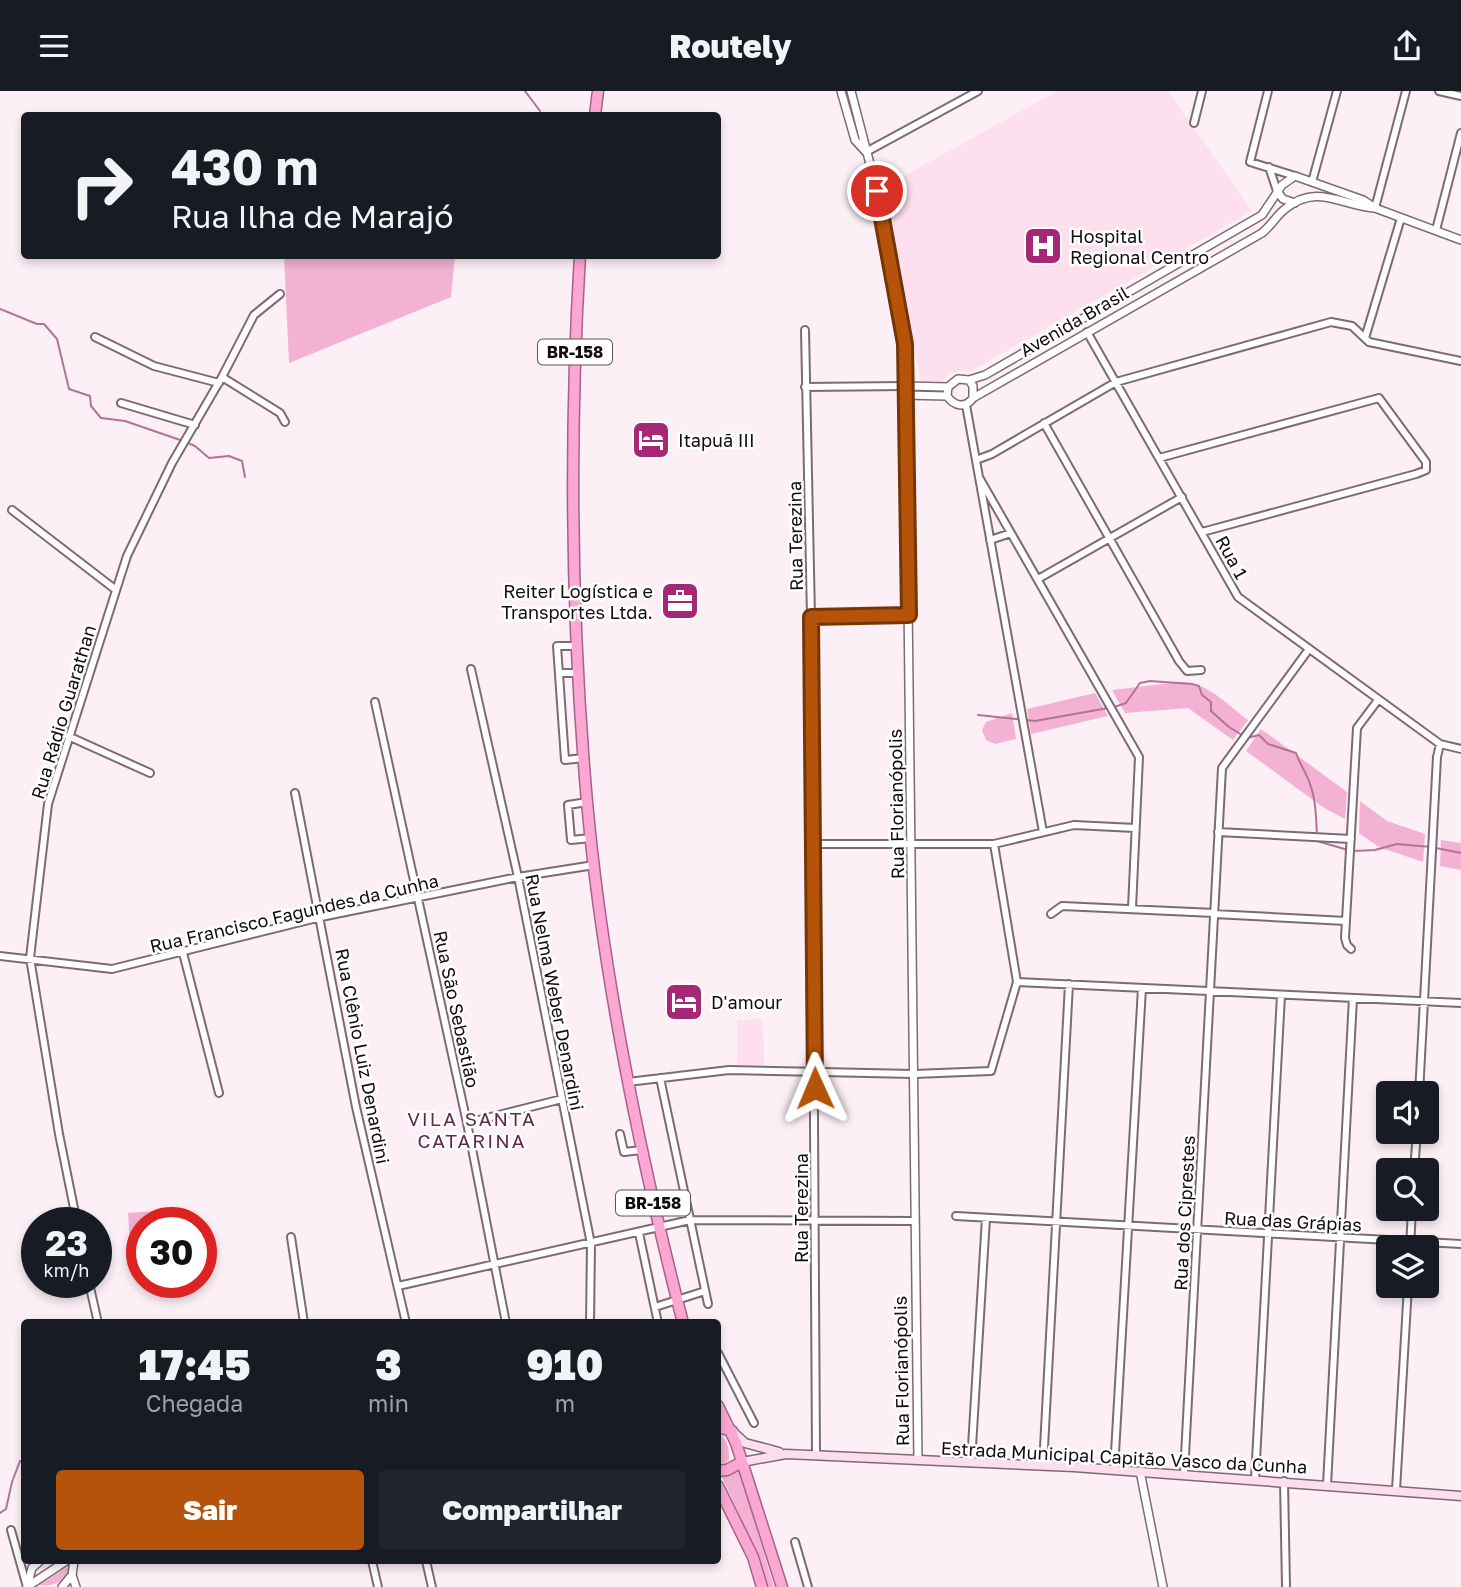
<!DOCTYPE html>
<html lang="pt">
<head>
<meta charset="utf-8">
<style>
  body { margin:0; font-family:"Golos Text",sans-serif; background:#20242c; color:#f1f3f6; height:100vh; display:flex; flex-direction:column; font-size:26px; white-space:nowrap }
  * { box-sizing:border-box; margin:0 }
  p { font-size:23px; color:#9ea1a6 }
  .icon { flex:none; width:38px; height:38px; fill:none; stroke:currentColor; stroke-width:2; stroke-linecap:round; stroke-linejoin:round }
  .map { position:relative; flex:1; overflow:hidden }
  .side { position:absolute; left:21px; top:1228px; width:700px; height:245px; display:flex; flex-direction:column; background:#171b24; border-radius:7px; box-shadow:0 4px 10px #0003 }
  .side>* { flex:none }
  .hud { position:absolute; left:21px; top:21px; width:700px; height:147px; border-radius:7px; box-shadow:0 4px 10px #0003; background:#171b24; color:#f1f3f6; overflow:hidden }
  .controls { position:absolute; left:1376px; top:990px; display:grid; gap:14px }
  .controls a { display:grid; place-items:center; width:63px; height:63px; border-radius:7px; background:#171b24; box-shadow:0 4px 10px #0003; font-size:35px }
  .speed { position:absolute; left:21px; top:1116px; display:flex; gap:14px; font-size:35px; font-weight:700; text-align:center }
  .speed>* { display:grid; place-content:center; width:91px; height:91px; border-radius:50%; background:#171b24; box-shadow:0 4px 10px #0003; line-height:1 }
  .speed small { font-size:18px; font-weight:400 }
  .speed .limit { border:10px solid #d22; background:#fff; color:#111 }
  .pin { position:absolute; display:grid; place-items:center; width:60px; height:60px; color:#fff; margin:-30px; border:4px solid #fff; border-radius:50%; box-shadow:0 2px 7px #0007 }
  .me { position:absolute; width:77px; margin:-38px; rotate:359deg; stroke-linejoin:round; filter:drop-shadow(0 0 5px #0008) }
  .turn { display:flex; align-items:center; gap:24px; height:147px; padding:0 35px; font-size:32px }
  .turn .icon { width:91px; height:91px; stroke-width:2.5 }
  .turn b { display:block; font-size:49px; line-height:60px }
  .eta { display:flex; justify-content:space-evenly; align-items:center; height:119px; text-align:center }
  .eta b { font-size:42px; font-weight:800; line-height:49px }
  .cta { display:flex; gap:14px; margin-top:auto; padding:14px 35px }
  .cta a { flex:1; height:80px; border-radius:7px; background:#b45309; color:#fff; font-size:28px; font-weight:800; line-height:80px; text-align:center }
  .cta a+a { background:#20242c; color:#f1f3f6 }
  header { display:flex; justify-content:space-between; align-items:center; height:91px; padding:0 35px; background:#171b24; font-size:32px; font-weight:800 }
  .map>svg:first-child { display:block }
</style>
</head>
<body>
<header><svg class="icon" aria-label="menu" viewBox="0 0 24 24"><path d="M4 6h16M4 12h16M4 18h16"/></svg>Routely<svg class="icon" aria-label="share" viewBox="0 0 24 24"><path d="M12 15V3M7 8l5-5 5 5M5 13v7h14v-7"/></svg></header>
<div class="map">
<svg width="1461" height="1496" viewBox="0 0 1461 1496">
  <rect width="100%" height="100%" fill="#fdeff6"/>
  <!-- built -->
  <path fill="#fedfee" d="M1057 0H1168L1252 120 971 280H960L949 283 942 290H921L886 95Z
    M763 928 764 974H737V929Z"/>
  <!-- green -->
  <path fill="#f3b2d3" d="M284 165H455L451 206 289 272Z
    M1180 591C1206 590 1228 614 1248 629L1233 649 1188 617 1125 622 1112 599Z
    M1095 602 1108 625 1031 643 1027 618Z
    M1012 622 1016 648 995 653 986 649 982 639 986 631Z
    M1261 638 1347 701 1345 728 1324 717 1246 660Z
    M1360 710 1387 730 1425 743 1423 771 1379 756 1359 742Z
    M1441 749 1461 752V779L1440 775Z
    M184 1118 185 1132H142V1156L130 1157 128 1122Z
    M718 1342C727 1346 730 1359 729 1369L723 1374 718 1373Z
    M739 1378 774 1496H767L753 1453 722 1386 729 1385Z
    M69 1475 68 1484C60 1492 51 1496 39 1494Z"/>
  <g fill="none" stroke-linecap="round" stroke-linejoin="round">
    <!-- stream -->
    <path stroke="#b47395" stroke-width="2" d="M525 0 540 20
      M0 218 37 233H44L57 248 69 298 90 305 91 315 101 327 125 330 183 350
      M188 352 195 355 209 367 229 365 242 370 245 386
      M1114 616 1126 612 1140 592 1150 590 1192 593 1199 595 1202 604 1211 611V620L1229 636 1242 644
      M978 624 1035 630 1108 617
      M1247 647 1259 644 1268 653 1296 662C1300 674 1307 683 1310 693 1316 709 1316 727 1317 744
      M1317 750 1348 759
      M1436 757 1461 762
      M1353 760 1375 759 1397 753 1431 756
      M0 1422 6 1418 12 1391 20 1370H24"/>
    <defs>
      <path id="minor" d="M1268 0 1250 71 1295 85
        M1439 0 1461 5
        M1194 32 1202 0
        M866 61 978 0
        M1269 76 1277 100
        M1312 91 1337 0
        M1375 117 1406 0
        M1436 139 1461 42
        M805 239 811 526 816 1364
        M1087 241 1238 506 1440 653 1461 658
        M95 246 154 275 219 292
        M1365 247 1401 127
        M222 286 280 322 285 331
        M805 296 905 295
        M121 312 195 334
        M966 314 1043 741
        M1044 332 1179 570 1187 580 1201 579
        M1159 367 1379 307 1426 371V379L1416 383 1202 441
        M976 369 992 363 1116 291 1331 231 1352 235 1369 251 1461 270
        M980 388 1139 666 1132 817
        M12 419 116 499
        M990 449 1011 442
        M1038 488 1182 406
        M811 526 909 524
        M576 555H557L565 669 584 667
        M471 578 518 786 591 1153 590 1232
        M559 582H578
        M375 611 467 1032 506 1232
        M68 645 150 682
        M295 702 356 1016 406 1232
        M587 711 568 714 571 749 591 747
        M1218 741 1351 748
        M812 753H994L1074 734 1135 737
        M1051 823 1062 815 1214 822
        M1214 823 1346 830
        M1351 858 1347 854 1345 847 1357 637 1378 609
        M183 862 219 1002
        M0 865 112 878 321 826 518 786 594 774
        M1017 891 1461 912
        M660 987 708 1213
        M628 991 729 979 914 983 991 980 1017 891 994 753
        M1419 1003 1437 666 1440 653
        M467 1032 562 1008
        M620 1043 624 1061 642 1059
        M1414 1080 1417 1041
        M956 1125 1461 1153
        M77 1132 59 1043 30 867 48 713 127 465 172 372 222 286 254 224 280 203
        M639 1142 658 1232
        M291 1146 304 1232
        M1410 1157 1412 1118
        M89 1192 98 1232
        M398 1195 690 1129 915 1130
        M655 1216 705 1200
        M718 1262 754 1332
        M971 1372 986 1127
        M1043 1375 1069 893
        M1114 1379 1142 897
        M1184 1383 1222 677 1309 558
        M1255 1388 1281 904
        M1284 1390 1286 1496
        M1327 1394 1353 907
        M1396 1399 1408 1195
        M11 1439 27 1496
        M795 1451 808 1496
        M372 1470 378 1496
        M426 1470 432 1496"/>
      <path id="tertiary" d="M841 0 855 49 866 61
        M851 0 877 100 905 253 918 1369
        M1277 100 1283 108 1295 112
        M969 289 985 284 1262 124 1282 94 1295 85 1363 109 1375 117 1461 149
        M905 295 948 296
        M905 304 947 305C954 315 965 318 973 307V295L969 289 958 288 948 296 947 305
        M973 307 1262 142C1271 135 1276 125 1285 118 1317 92 1340 114 1374 117
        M1140 1380 1163 1496
        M74 1470 72 1484 76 1496
        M27 1496 66 1470
        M27 1496 32 1477 40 1470
        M62 1496 72 1484"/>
      <path id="secondary" d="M732 1340 745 1352 779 1361
        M742 1371 786 1363 1074 1376 1461 1405"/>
      <path id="trunk" d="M595 24 598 0
        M580 164C569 347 571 529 587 711 603 887 639 1061 683 1232
        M718 1315 736 1352 782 1496
        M718 1336 732 1340
        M718 1380 727 1379 742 1371
        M718 1395 753 1466 762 1496"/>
    </defs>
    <!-- minor casing -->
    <use href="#minor" stroke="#7e6a74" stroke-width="10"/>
    <!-- tertiary casing -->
    <use href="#tertiary" stroke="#7e6a74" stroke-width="10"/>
    <!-- secondary casing -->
    <use href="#secondary" stroke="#7e6a74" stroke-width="11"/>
    <!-- trunk casing -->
    <use href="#trunk" stroke="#a86288" stroke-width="13"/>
    <!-- minor -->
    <use href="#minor" stroke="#fff" stroke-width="6"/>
    <!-- tertiary -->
    <use href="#tertiary" stroke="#fff" stroke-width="7"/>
    <!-- secondary -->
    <use href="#secondary" stroke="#fddeef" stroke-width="8"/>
    <!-- trunk -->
    <use href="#trunk" stroke="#faa7d4" stroke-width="10"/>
  </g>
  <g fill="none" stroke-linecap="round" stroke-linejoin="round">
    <defs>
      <path id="route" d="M815 997 811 526 909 524 905 253 877 100"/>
    </defs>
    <!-- route casing -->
    <use href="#route" stroke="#753606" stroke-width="18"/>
    <!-- route -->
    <use href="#route" stroke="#b45309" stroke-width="12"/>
  </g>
  <!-- icons -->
  <defs>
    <symbol id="hospital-square" viewBox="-11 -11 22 22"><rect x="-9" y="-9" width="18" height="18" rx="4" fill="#a72777" stroke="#fff"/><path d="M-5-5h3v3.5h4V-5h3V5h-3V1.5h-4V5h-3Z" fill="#fff"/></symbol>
    <symbol id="hotel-square" viewBox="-11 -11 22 22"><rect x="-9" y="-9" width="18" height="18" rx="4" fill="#a72777" stroke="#fff"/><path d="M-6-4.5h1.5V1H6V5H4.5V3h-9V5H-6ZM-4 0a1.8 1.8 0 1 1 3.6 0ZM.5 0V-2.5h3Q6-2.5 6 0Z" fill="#fff"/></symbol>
    <symbol id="office-square" viewBox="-11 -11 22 22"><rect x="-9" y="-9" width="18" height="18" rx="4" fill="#a72777" stroke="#fff"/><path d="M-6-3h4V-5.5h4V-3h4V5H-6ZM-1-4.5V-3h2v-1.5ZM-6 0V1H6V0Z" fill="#fff"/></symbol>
  </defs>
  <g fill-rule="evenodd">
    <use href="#hospital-square" x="1021" y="133" width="44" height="44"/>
    <use href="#hotel-square" x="629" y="327" width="44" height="44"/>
    <use href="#office-square" x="658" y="488" width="44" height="44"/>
    <use href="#hotel-square" x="662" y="889" width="44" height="44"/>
  </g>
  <g text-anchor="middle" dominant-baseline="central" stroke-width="5" stroke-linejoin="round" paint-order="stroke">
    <!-- shield labels -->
    <g fill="#fff" stroke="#595457" stroke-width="2">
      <rect x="538" y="248.5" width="74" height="25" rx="5"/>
      <rect x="616" y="1099.5" width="74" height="25" rx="5"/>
    </g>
    <g font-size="16" font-weight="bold" fill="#120b0f">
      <text x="575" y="261">BR-158</text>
      <text x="653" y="1112">BR-158</text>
    </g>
    <!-- poi labels -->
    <g font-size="18" fill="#120b0f" stroke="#fff" text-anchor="start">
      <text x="1070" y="145">Hospital<tspan x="1070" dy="21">Regional Centro</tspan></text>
      <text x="678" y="349">Itapuã III</text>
      <text x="653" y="500" text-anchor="end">Reiter Logística e<tspan x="653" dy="21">Transportes Ltda.</tspan></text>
      <text x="711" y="911">D'amour</text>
    </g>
    <!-- street labels -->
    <g font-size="18" fill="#120b0f" stroke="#fff">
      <text transform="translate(1074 230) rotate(-30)">Avenida Brasil</text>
      <text transform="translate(795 445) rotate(-91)">Rua Terezina</text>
      <text transform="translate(1232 466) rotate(61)">Rua 1</text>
      <text transform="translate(63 621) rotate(-73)">Rua Rádio Guarathan</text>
      <text transform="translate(896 713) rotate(-91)">Rua Florianópolis</text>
      <text transform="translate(294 822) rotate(-13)">Rua Francisco Fagundes da Cunha</text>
      <text transform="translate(555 901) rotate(79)">Rua Nelma Weber Denardini</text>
      <text transform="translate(457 918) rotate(78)">Rua São Sebastião</text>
      <text transform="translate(363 965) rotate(79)">Rua Clênio Luiz Denardini</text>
      <text transform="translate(801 1117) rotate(-90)">Rua Terezina</text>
      <text transform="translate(1184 1122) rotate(-87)">Rua dos Ciprestes</text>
      <text transform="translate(1293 1130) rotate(3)">Rua das Grápias</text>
      <text transform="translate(901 1280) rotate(-91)">Rua Florianópolis</text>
      <text transform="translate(1124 1366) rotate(3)">Estrada Municipal Capitão Vasco da Cunha</text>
    </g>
    <!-- neighbourhood labels -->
    <g font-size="19" letter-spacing="2" fill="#64264a" stroke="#fff">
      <text x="472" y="1027">VILA SANTA<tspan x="472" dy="22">CATARINA</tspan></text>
    </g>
  </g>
</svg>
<div class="controls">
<a><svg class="icon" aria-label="sound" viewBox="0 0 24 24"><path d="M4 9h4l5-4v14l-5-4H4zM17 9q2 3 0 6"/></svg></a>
<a><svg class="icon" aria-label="search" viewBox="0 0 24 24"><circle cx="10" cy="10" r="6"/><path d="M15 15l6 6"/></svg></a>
<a><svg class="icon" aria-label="layers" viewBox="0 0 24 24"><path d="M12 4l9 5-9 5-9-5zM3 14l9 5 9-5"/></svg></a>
</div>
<div class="speed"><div>23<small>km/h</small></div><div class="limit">30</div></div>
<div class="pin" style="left:877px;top:100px;background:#d93025"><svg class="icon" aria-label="arrive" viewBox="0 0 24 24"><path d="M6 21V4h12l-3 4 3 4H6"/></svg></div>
<svg class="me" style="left:815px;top:997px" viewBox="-20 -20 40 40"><path d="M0-17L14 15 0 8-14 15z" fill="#b45309" stroke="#fff" stroke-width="4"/></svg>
<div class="hud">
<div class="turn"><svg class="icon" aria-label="right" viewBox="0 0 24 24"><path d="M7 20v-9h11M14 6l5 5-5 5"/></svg><div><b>430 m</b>Rua Ilha de Marajó</div></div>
</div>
<section class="side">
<div class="eta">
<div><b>17:45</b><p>Chegada</p></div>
<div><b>3</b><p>min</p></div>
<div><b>910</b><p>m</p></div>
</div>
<div class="cta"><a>Sair</a><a>Compartilhar</a></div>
</section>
</div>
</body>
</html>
